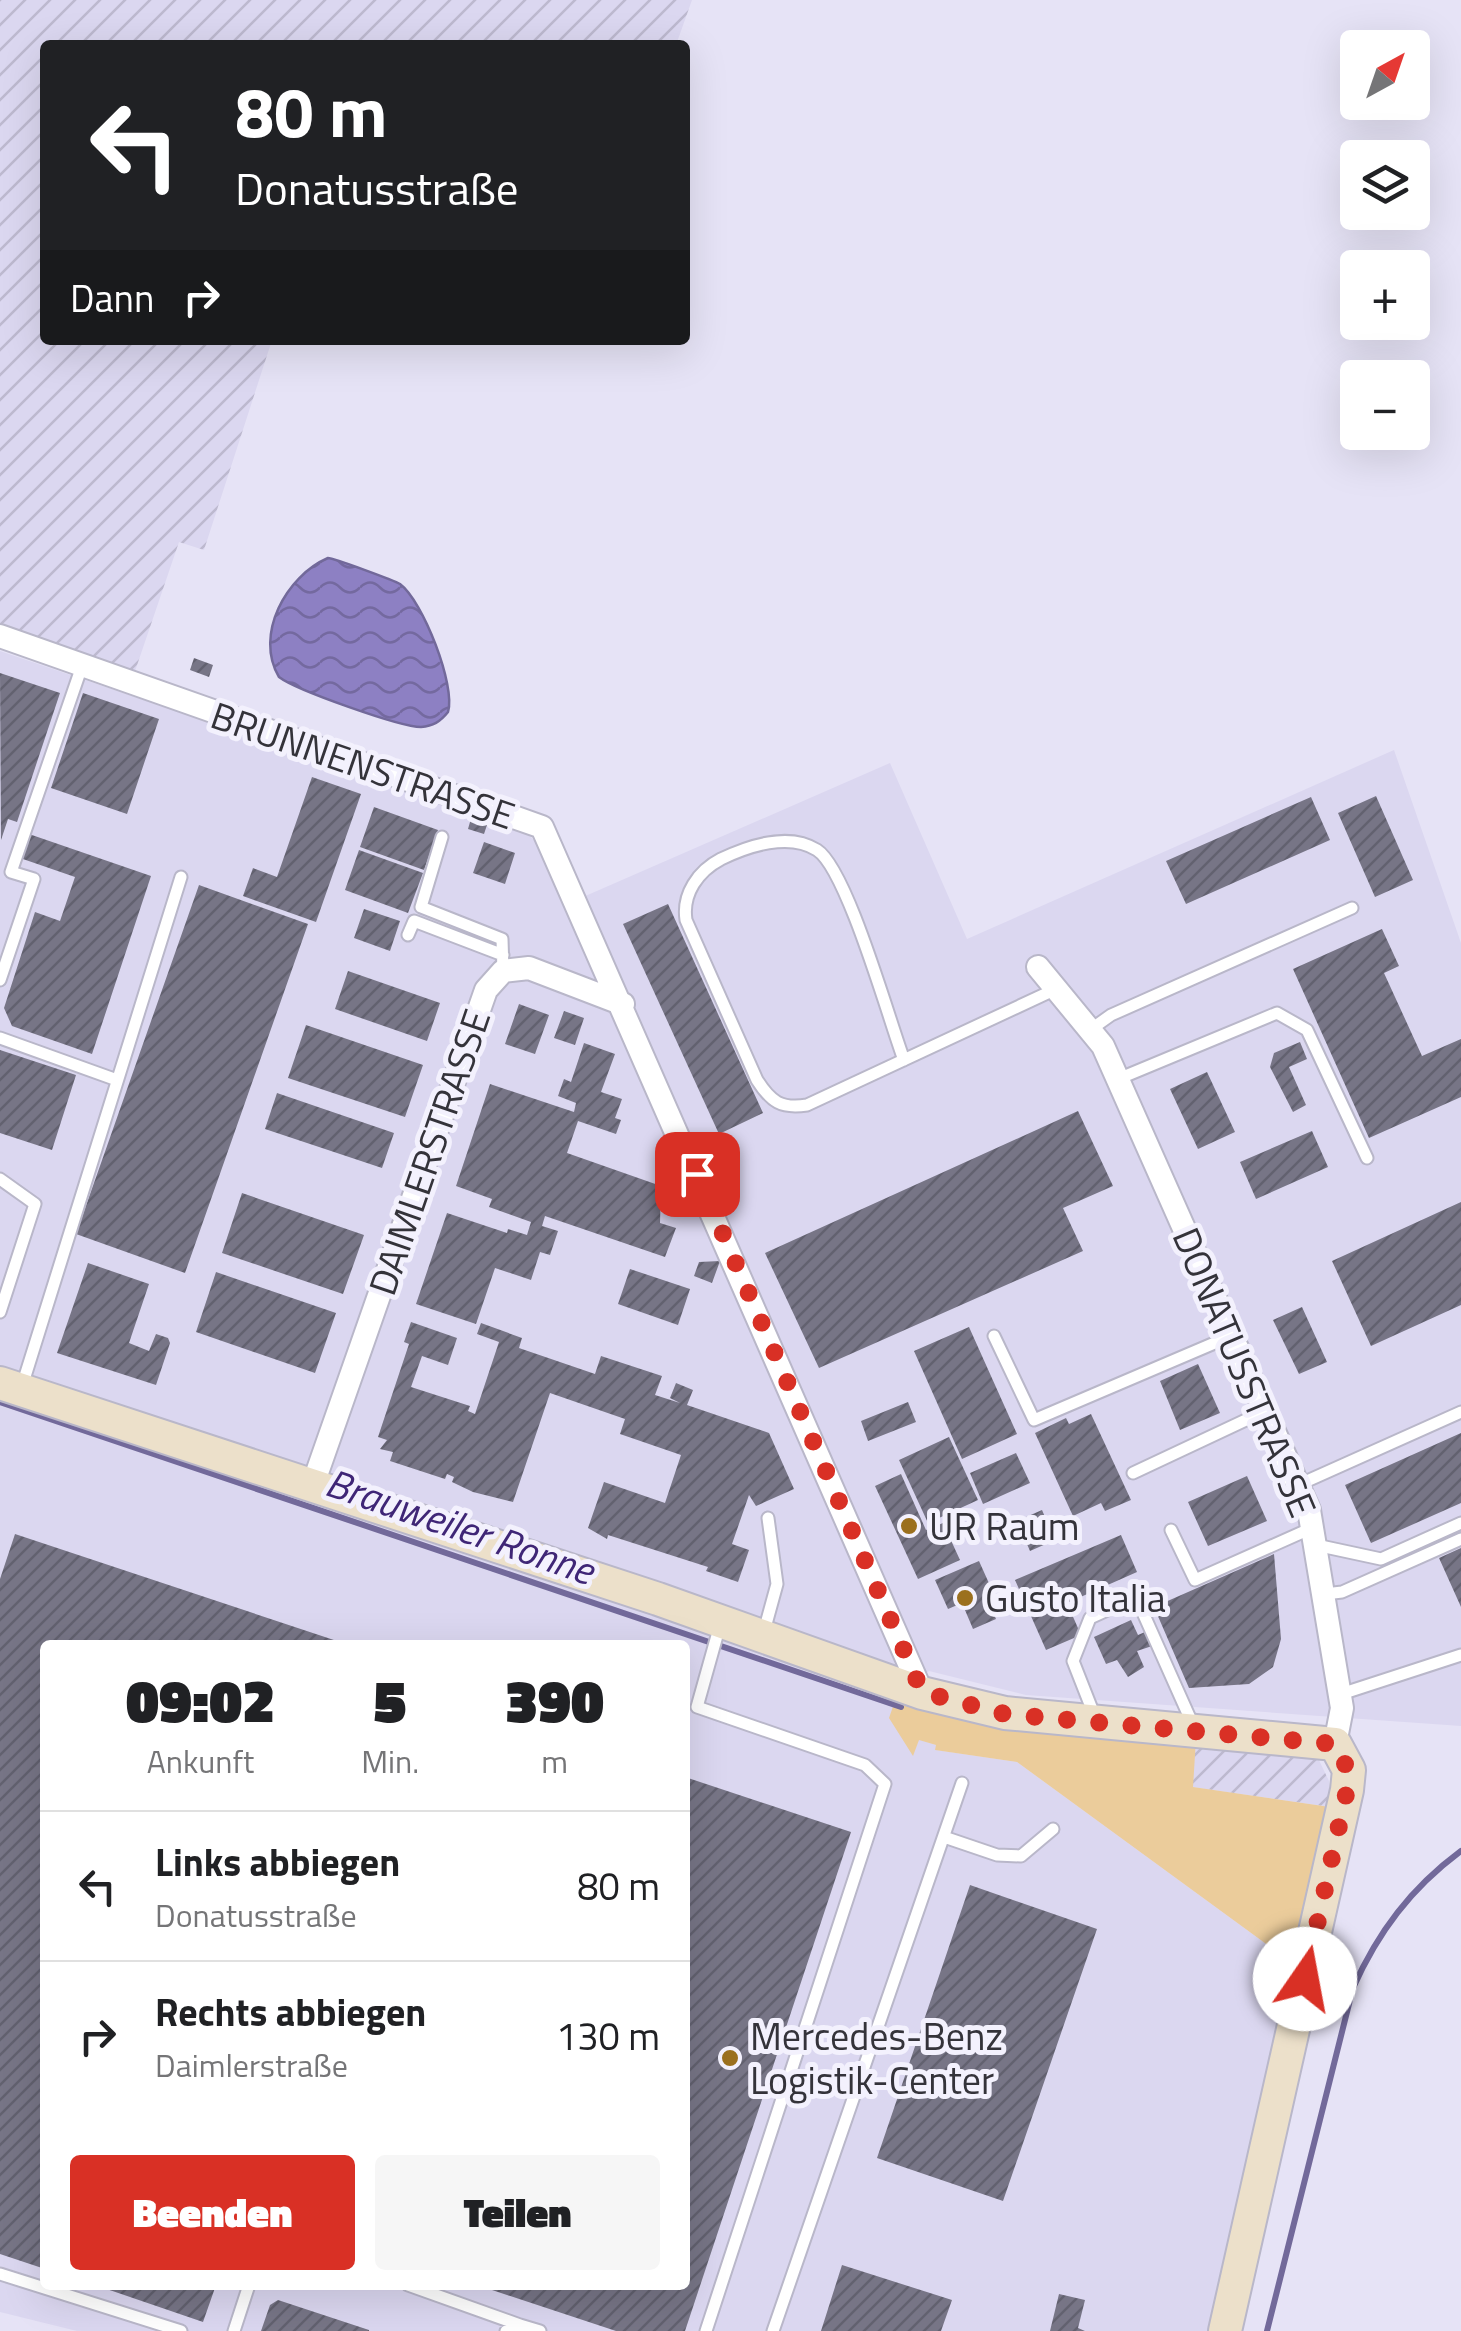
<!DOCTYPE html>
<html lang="de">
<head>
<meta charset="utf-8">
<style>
  body { margin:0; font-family:"Titillium Web",sans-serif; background:#f6f6f6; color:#202124; height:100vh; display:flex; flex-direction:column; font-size:38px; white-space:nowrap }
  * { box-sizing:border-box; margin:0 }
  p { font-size:32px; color:#757577 }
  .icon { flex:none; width:55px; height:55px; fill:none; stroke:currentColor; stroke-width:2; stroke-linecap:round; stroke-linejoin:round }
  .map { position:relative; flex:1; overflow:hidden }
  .sheet { position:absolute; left:40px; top:1640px; width:650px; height:650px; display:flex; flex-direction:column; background:#fff; border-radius:10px; box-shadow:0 10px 40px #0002 }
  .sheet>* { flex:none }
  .top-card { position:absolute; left:40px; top:40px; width:650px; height:305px; border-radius:10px; box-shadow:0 10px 40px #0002; background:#202124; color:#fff; overflow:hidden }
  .needle { width:65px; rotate:40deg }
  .controls { position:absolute; left:1340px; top:30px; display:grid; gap:20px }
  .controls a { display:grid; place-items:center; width:90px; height:90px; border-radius:10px; background:#fff; box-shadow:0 10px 40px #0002; font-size:50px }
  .pin { position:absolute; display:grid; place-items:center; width:85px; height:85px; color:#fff; margin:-42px; border-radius:20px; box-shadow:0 5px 15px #0006 }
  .me { position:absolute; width:110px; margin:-55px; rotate:12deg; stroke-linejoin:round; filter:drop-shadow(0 0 8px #0008) }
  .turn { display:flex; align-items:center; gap:35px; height:210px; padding:0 30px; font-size:45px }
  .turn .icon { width:130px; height:130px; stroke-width:2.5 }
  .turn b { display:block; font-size:70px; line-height:85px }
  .then { display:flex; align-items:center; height:95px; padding:0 30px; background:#0003; gap:20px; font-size:38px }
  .eta { display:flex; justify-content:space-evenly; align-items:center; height:170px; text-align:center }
  .eta b { font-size:60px; font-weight:800; line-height:70px }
  .action { display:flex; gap:20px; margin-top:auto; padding:20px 30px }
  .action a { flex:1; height:115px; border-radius:10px; background:#d93025; color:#fff; font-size:40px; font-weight:800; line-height:115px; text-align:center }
  .action a+a { background:#f6f6f6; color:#202124 }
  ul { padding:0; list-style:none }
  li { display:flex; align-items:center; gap:30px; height:150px; padding:0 30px; border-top:2px solid #e0e0e0 }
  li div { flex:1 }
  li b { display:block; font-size:38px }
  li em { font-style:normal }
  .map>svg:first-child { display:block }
</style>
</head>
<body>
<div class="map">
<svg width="1461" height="2331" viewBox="0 0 1461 2331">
  <defs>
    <pattern id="industrial-furrows" width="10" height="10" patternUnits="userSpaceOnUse" patternTransform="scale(2.5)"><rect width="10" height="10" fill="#dbd7f0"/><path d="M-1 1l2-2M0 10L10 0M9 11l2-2" fill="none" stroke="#bdb9cf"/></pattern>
    <pattern id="water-waves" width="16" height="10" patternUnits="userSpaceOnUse" patternTransform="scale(2.5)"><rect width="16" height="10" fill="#8d80c3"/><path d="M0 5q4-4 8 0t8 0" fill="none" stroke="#74699f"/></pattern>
    <pattern id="building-hatch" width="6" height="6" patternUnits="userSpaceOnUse" patternTransform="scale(2.5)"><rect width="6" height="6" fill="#777586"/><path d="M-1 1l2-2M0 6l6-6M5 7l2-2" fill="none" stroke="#62616f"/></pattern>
  </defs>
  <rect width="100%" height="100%" fill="#e6e3f6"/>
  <!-- built -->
  <path fill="#dbd7f0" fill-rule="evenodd" d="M0 651 520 828 541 846 567 904 890 763 967 939 1394 750 1461 943V1726L1026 1695 929 1671 897 1695 913 1755 918 1739 936 1745V1750L1017 1762 1295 1965 1207 2331H77L0 2312ZM45 1645H685V2285H45Z"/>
  <!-- industrial -->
  <path fill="url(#industrial-furrows)" d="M0 0H692L676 45H45V340H272L204 550 179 542 132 680 0 634Z
    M1196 1739 1317 1756 1329 1781 1330 1807 1192 1787Z"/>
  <!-- grass -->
  <path fill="#ebcc9b" d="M897 1695 1196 1739 1193 1787 1330 1807 1295 1965 1017 1762 935 1750 936 1745 919 1740 913 1756 889 1718Z"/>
  <!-- water -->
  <path fill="url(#water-waves)" stroke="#72699a" stroke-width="2.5" d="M328 558C334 558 395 581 400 584 423 601 456 686 448 712 440 722 433 726 421 727 400 727 296 690 279 677 254 635 286 576 328 558Z"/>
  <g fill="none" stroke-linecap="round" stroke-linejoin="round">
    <!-- stream -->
    <path stroke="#72699a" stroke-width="6" d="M0 1402 901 1707
      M1267 2331 1353 1988C1378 1932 1411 1888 1461 1851"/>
  </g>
  <!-- building -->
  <path fill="url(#building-hatch)" d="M194 658 213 665 209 677 190 670Z
    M0 673 60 693 17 822 8 819 1 840Z
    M83 693 159 719 127 814 51 788Z
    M312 777 361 794 316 922 243 896 253 868 277 877Z
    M1376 796 1413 880 1375 897 1338 813Z
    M1311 797 1330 840 1186 904 1166 861Z
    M374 807 438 830 424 870 360 847Z
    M472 815 489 819 484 834 468 829Z
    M29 834 151 876 92 1054 12 1026 4 1008 35 912 60 921 75 877 20 858Z
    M484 842 515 853 505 884 473 873Z
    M359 850 423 873 408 913 345 890Z
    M199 885 308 924 185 1273 76 1234Z
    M668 904 763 1113 719 1134 623 924Z
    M364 909 400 921 390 951 354 938Z
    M1382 929 1399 966 1384 973 1422 1056 1461 1039V1097L1369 1138 1293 969Z
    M348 971 440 1003 427 1041 335 1009Z
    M519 1004 549 1015 535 1054 505 1044Z
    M564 1011 584 1018 575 1045 554 1038Z
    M306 1025 423 1065 405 1117 288 1078Z
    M1300 1042 1307 1059 1289 1067 1306 1105 1293 1112 1270 1067 1274 1053Z
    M584 1043 615 1054 601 1092 622 1099 615 1118 621 1120 616 1134 578 1121 567 1153 661 1186 660 1223 676 1228 665 1257 545 1216 542 1226 558 1231 550 1255 540 1252 531 1280 495 1268 476 1324 416 1304 447 1213 507 1233 508 1229 527 1235 531 1222 489 1207 492 1199 456 1186 490 1084 574 1112 576 1103 558 1096 564 1079 571 1082Z
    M0 1050 76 1075 52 1150 0 1133Z
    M1207 1072 1235 1132 1198 1149 1170 1089Z
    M277 1093 394 1133 382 1168 265 1129Z
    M1078 1111 1113 1186 1063 1208 1083 1251 819 1368 765 1253Z
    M1312 1131 1328 1167 1256 1199 1240 1162Z
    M242 1193 364 1235 343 1294 222 1253Z
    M1461 1202V1305L1371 1346 1332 1261Z
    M720 1261 712 1283 694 1276 699 1262Z
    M88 1263 149 1284 129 1343 149 1351 156 1334 168 1338 170 1343 156 1385 57 1353Z
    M630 1269 690 1289 678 1325 618 1304Z
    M216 1272 336 1313 315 1373 196 1332Z
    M1302 1307 1327 1362 1299 1374 1273 1320Z
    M411 1322 457 1338 448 1365 422 1356 411 1387 470 1406 468 1411 475 1414 499 1342 477 1334 481 1323 522 1338 519 1348 595 1374 601 1356 662 1376 655 1395 680 1403 670 1398 676 1383 693 1390 687 1405 769 1433 794 1489 756 1506 749 1495 732 1544 749 1550 738 1582 706 1571 708 1567 608 1535 607 1539 588 1528 604 1482 665 1503 681 1455 620 1434 625 1419 550 1393 513 1502 473 1492 452 1482 454 1477 447 1474 445 1479 390 1461 393 1452 380 1449 387 1440 378 1437 409 1344 404 1342Z
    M969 1327 1017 1434 962 1459 914 1351Z
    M1198 1364 1220 1413 1180 1430 1160 1381Z
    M908 1402 916 1422 868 1441 861 1421Z
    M1091 1414 1131 1500 1105 1511 1101 1503 1073 1516 1035 1433 1066 1418 1069 1424Z
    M1461 1433V1503L1371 1543 1345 1485Z
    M949 1437 978 1500 928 1523 899 1460Z
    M1016 1453 1030 1483 983 1504 970 1473Z
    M901 1474 926 1530 943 1523 960 1560 918 1579 875 1486Z
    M1247 1476 1267 1521 1208 1546 1188 1502Z
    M1042 1510 1055 1540 1030 1551 1017 1521Z
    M15 1534 346 1644 45 1645V2269L0 2254V1579Z
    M1121 1535 1137 1572 1067 1603 1081 1635 1046 1650 1015 1580Z
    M1461 1548V1607L1439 1558Z
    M1274 1554 1281 1639 1273 1667 1249 1684 1189 1688 1154 1607Z
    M979 1561 992 1590 985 1593 996 1619 973 1629 962 1603 948 1609 935 1580Z
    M1131 1620 1138 1635 1145 1632 1152 1646 1137 1651 1144 1667 1128 1677 1117 1660 1106 1664 1094 1637Z
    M685 1777 851 1832 685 2331H616L480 2286 685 2285Z
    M970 1885 1097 1929 1003 2201 877 2158Z
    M842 2265 952 2300 941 2331H821Z
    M95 2285H216L203 2322Z
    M1059 2294 1085 2300 1078 2328 1085 2331H1050Z
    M278 2300 369 2330V2331H261L270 2305Z"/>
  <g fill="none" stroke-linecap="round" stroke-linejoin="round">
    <defs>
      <path id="lane" d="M442 837 421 907 502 939 503 971
        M408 935 414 921 503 955
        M0 980 34 879 11 872 82 666
        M1090 1030 1111 1015 1352 908
        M0 1038 117 1080
        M904 1060C889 1020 847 869 817 850 789 832 748 846 721 859 698 871 682 894 686 920L757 1080C771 1102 781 1109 807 1105L1056 989
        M1118 1079 1277 1013 1307 1030 1367 1158
        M0 1179 35 1204 0 1312
        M994 1336 1034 1420 1231 1336
        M22 1386 181 877
        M1133 1473 1265 1411
        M1298 1485 1461 1412
        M1171 1530 1195 1580 1312 1528
        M1316 1545 1381 1559 1461 1523
        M1325 1594 1342 1592 1461 1539
        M763 1635 777 1584 768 1518
        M1341 1694 1461 1655
        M1095 1717 1073 1661 1090 1618 1136 1597 1193 1725
        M944 1837 997 1855 1021 1856 1053 1829
        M0 2274 181 2331
        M408 2285 520 2325
        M234 2331 249 2285
        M506 2331 520 2325 540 2331
        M706 2331 885 1784 865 1765 697 1707 720 1625
        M773 2331 962 1783"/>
      <path id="street" d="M0 636 542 827 922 1693
        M1038 967 1103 1046 1309 1510 1342 1708 1335 1744
        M312 1487 486 990 503 971 529 968 623 1004"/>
      <path id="secondary" d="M0 1383 658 1599 922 1693 1005 1713 1335 1744 1349 1770 1347 1790 1225 2331"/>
    </defs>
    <!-- lane casing -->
    <use href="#lane" stroke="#b9b7c9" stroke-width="15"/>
    <!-- street casing -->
    <use href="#street" stroke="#b9b7c9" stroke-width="26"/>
    <!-- secondary casing -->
    <use href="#secondary" stroke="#b9b7c9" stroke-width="36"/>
    <!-- lane -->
    <use href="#lane" stroke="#fff" stroke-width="11"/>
    <!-- street -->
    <use href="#street" stroke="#fff" stroke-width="22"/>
    <!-- secondary -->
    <use href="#secondary" stroke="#ece0ca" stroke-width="32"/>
  </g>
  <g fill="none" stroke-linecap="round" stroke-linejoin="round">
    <!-- route -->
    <path stroke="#d93025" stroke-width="18" stroke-dasharray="0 32.4" d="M697 1174 922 1692 1005 1714 1335 1744 1348 1770 1347 1790 1305 1979"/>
  </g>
  <!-- markers -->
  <g fill="#9b701e" stroke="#f3f1fd" stroke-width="4">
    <circle cx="909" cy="1526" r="10"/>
    <circle cx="965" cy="1598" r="10"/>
    <circle cx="730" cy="2058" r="10"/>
  </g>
  <g text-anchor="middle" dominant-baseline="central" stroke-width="10" stroke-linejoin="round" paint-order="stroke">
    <!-- street labels -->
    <g font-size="38" fill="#34333a" stroke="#f3f1fd">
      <text transform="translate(363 765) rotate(19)">BRUNNENSTRASSE</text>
      <text transform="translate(429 1152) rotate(-71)">DAIMLERSTRASSE</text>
      <text transform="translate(1245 1372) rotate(67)">DONATUSSTRASSE</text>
    </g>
    <!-- poi labels -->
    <g font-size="38" fill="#34333a" stroke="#f3f1fd" text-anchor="start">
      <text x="929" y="1526">UR Raum</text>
      <text x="985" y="1598">Gusto Italia</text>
      <text x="750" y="2036">Mercedes-Benz<tspan x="750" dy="44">Logistik-Center</tspan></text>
    </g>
    <!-- water labels -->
    <g font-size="40" font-style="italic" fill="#3f2676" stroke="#f3f1fd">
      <text transform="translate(460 1526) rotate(19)">Brauweiler Ronne</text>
    </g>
  </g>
</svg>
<div class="controls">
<a><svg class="needle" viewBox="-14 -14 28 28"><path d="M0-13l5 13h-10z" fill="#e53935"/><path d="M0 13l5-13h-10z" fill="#757577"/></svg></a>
<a><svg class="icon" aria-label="layers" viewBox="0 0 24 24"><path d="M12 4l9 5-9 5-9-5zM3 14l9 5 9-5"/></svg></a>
<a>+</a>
<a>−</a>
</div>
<div class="pin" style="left:697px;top:1174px;background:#d93025"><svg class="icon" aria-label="arrive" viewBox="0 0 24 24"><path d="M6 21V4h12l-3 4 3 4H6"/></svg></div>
<svg class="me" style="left:1305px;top:1979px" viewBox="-20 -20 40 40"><circle r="19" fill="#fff"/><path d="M0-13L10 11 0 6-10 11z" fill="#d93025"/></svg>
<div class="top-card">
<div class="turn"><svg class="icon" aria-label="left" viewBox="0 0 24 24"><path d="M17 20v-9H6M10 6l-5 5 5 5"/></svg><div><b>80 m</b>Donatusstraße</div></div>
<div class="then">Dann<svg class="icon" aria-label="right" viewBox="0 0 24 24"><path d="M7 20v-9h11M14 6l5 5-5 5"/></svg></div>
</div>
<section class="sheet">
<div class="eta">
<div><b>09:02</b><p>Ankunft</p></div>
<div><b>5</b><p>Min.</p></div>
<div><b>390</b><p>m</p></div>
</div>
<ul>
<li><svg class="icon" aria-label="left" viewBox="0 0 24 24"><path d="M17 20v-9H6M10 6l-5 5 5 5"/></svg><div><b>Links abbiegen</b><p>Donatusstraße</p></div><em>80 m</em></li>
<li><svg class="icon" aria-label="right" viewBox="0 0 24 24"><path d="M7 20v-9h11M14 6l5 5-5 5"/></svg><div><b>Rechts abbiegen</b><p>Daimlerstraße</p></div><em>130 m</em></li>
</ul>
<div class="action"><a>Beenden</a><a>Teilen</a></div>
</section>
</div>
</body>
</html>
